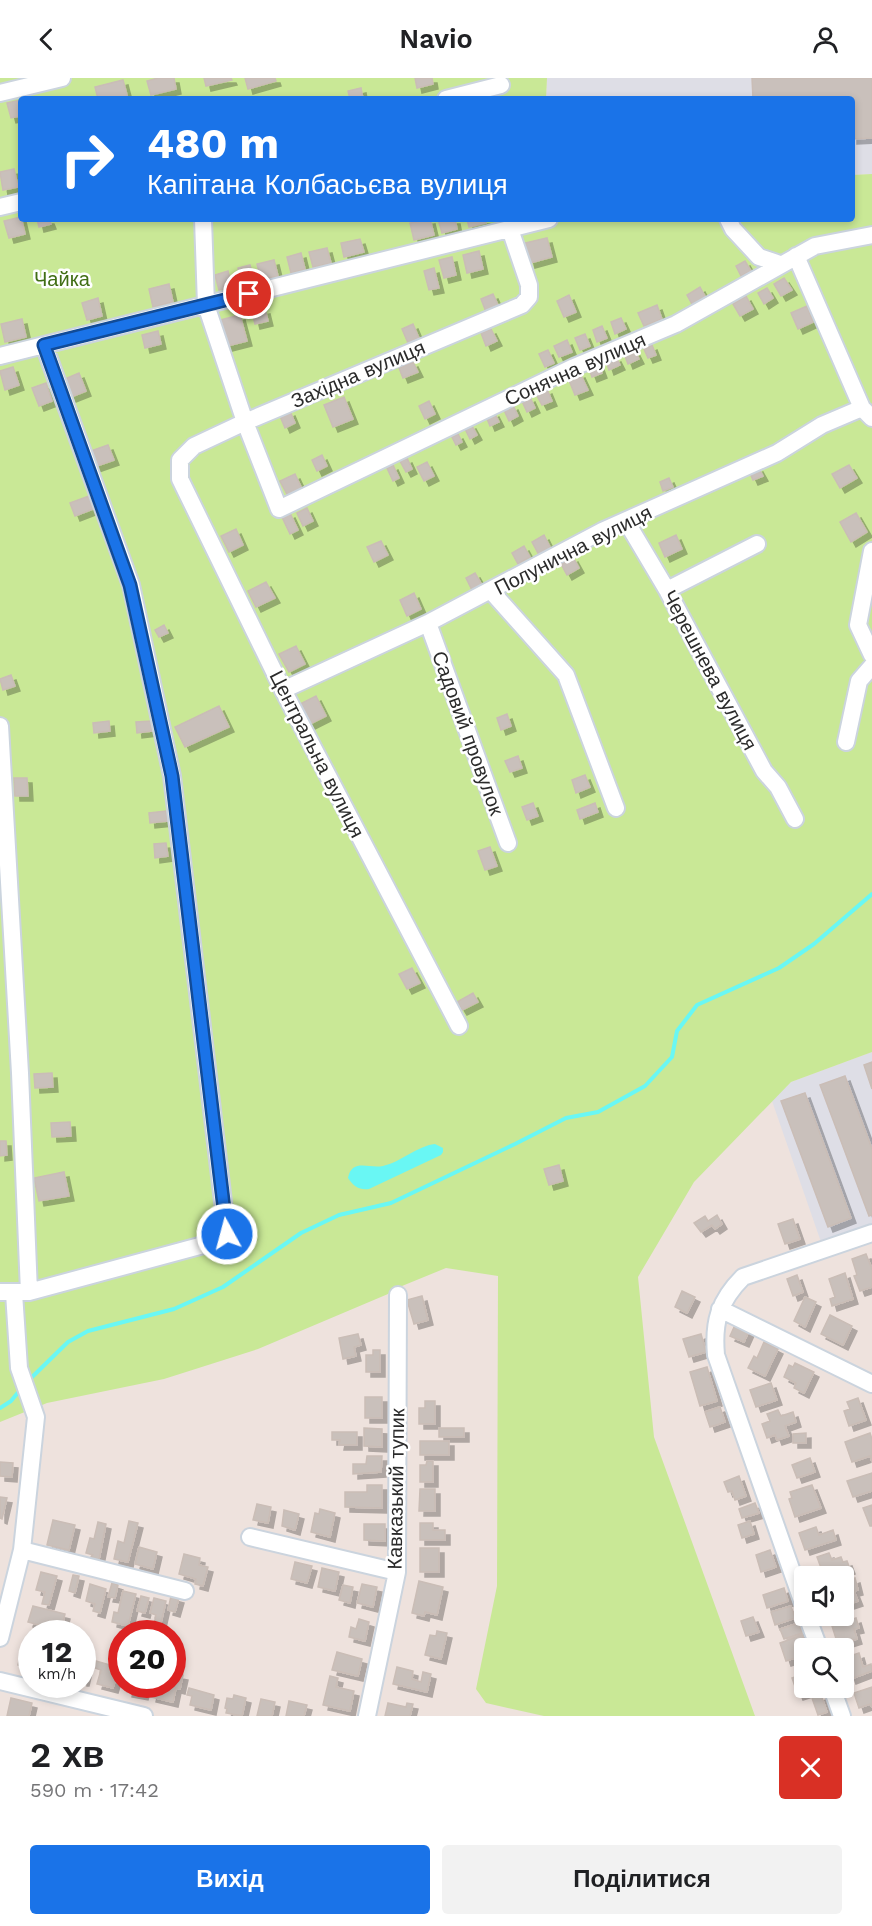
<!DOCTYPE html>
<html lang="uk">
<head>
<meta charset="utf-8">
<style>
  body { margin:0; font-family:"Work Sans",sans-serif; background:#f2f2f2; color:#202124; height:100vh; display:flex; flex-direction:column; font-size:22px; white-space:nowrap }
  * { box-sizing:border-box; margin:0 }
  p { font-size:20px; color:#757577 }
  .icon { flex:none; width:33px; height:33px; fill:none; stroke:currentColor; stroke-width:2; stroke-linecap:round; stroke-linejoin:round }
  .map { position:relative; height:1638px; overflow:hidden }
  .sheet { display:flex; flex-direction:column; background:#fff; flex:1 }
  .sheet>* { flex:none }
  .guide { position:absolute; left:18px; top:18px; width:837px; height:126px; border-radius:6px; box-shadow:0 3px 9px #0003; background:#1a73e8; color:#fff; overflow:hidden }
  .controls { position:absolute; left:794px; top:1488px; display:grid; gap:12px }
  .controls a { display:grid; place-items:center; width:60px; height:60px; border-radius:6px; background:#fff; box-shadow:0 3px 9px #0003; font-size:30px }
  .speed { position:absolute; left:18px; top:1542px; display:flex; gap:12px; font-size:30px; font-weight:700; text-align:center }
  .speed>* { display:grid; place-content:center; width:78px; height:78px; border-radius:50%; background:#fff; box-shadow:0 3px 9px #0003; line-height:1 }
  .speed small { font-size:15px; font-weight:400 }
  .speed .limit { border:9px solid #d22; background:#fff; color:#111 }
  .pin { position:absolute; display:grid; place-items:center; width:51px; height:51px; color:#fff; margin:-26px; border:3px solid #fff; border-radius:50%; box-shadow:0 2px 6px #0007 }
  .me { position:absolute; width:66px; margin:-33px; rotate:353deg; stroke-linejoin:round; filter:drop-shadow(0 0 4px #0008) }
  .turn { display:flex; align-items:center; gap:21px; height:126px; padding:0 30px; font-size:27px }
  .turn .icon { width:78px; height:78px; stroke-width:2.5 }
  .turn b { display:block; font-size:42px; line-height:51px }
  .round { display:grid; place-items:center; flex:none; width:63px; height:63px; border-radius:6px; background:#f2f2f2 }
  .summary { display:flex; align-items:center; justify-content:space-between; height:102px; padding:0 30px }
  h1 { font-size:36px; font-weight:600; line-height:45px }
  .primary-button { display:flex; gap:12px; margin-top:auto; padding:12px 30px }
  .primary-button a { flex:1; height:69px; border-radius:6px; background:#1a73e8; color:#fff; font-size:24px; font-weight:600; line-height:69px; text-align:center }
  .primary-button a+a { background:#f2f2f2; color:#202124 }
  header { display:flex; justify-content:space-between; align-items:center; height:78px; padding:0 30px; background:#fff; font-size:27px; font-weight:600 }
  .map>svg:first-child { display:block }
</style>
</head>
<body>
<header><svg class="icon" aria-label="back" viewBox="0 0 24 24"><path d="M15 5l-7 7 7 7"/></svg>Navio<svg class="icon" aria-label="person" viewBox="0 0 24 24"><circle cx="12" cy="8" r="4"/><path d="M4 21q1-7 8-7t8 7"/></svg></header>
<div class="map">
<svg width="872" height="1638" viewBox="0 0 872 1638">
  <defs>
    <filter id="shadow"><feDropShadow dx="5" dy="5" stdDeviation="0" flood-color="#0004"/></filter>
  </defs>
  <rect width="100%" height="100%" fill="#eee2dd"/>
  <!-- industrial -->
  <path fill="#dedee6" d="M547 0H872V96L852 97V21H546Z
    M872 974V1146L821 1164 772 1023 791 1004Z"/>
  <!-- green -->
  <path fill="#c9e896" d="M0 0H547L546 21H21V141H852V97L872 96V974L791 1004 694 1104 638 1199 654 1359 755 1638H544L486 1625 476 1611 497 1508 498 1198 446 1190 402 1208 388 1216 258 1271 164 1301 47 1325 0 1344Z"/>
  <!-- water -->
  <path fill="#69f7f4" d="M435 1066 443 1070V1074L441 1077 369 1111C359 1112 354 1109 348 1100 352 1080 369 1091 383 1088 401 1084 417 1068 435 1066Z"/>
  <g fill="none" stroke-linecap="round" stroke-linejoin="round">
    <!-- stream -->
    <path stroke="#69f7f4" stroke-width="4" d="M29 1302 68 1264 88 1253 174 1231 223 1209 301 1155 339 1137 391 1125 515 1066 566 1040 598 1034 645 1008 672 979 677 953 697 927 779 890 814 866 872 816
      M0 1330 11 1323 20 1312"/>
  </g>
  <!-- building -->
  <path fill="#c9c0bb" stroke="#cabdb6" stroke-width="1.5" filter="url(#shadow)" d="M158 0H174L176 11 151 17 147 3Z
    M204 0H231L232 2 206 8Z
    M245 0H275L276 3 248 11Z
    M415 0H432L433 6 417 10Z
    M752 0H872V60L852 61V21H753Z
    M123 2 128 21H98L95 9Z
    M361 10 363 21H350L348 13Z
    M21 22V38L11 40 7 25Z
    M14 91 18 109 3 112 0 94Z
    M21 139 25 156 9 160 4 143Z
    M37 141H49L51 146 39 149Z
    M430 141 434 157 414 162 410 145Z
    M438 141H455L457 151 442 155Z
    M467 141H485L486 145 469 149Z
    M547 160 552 179 530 185 525 165Z
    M360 161 364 174 344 179 341 165Z
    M327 170 331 185 313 189 309 174Z
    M479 173 483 191 467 195 463 177Z
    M301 175 305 191 291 195 287 179Z
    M452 179 456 197 444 200 439 182Z
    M274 182 278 198 261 202 257 186Z
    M745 183 751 193 741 198 736 188Z
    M250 187 255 204 242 207 238 190Z
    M434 190 439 210 429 212 424 193Z
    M228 193 232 209 219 212 215 197Z
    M784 200 792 212 781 218 774 206Z
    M169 206 173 224 153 229 149 211Z
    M700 209 706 220 693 228 687 217Z
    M767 210 773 220 764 226 758 215Z
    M493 216 499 229 486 234 481 221Z
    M569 217 576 234 564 239 557 223Z
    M746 218 753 231 740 238 733 226Z
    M98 220 102 238 87 242 82 225Z
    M657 227 662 241 644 248 638 235Z
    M807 228 813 244 798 251 791 235Z
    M265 231 268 243 255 246 252 234Z
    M240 237 247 263 227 268 220 242Z
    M621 240 626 251 615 256 611 244Z
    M22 241 26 259 5 264 1 246Z
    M413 246 419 260 408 265 402 251Z
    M602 248 607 260 597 264 593 252Z
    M491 251 497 263 486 268 481 255Z
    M158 253 161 266 145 270 142 257Z
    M585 256 590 268 580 272 575 260Z
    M567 262 572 274 559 279 554 268Z
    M652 267 656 277 648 280 644 271Z
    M548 272 554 285 545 289 539 276Z
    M635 273 639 281 628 286 625 278Z
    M616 279 620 287 609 292 606 283Z
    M413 284 418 294 403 300 399 290Z
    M599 287 602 295 592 299 589 291Z
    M13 289 19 307 5 312 0 293Z
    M79 295 86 313 71 319 65 301Z
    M580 295 588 312 575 317 568 300Z
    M46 305 52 323 39 328 32 310Z
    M547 311 552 323 542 327 536 316Z
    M344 319 353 341 333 349 324 327Z
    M530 319 535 330 527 334 522 323Z
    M429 323 435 336 425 341 419 328Z
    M513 327 518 338 509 343 504 332Z
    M290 333 295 345 285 350 280 338Z
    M494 334 499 344 490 348 486 338Z
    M471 346 477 357 470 361 464 349Z
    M458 356 462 364 456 367 452 359Z
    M108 367 114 382 94 389 88 374Z
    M322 377 327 388 317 393 312 382Z
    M407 380 412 391 406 394 400 383Z
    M427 384 434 398 424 403 417 389Z
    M393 387 399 400 393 403 387 390Z
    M849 387 857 400 840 410 832 396Z
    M758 389 763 398 753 402 749 393Z
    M295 396 302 411 288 418 280 403Z
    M669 400 673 409 663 413 660 404Z
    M89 418 93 431 75 438 70 425Z
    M307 430 313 443 303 448 297 435Z
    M290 435 298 452 290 456 282 439Z
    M856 435 867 454 851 464 840 444Z
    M236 451 243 467 229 474 221 458Z
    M544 457 551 471 539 477 532 464Z
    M676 457 682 471 665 479 659 465Z
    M381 463 388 477 374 484 367 469Z
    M524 468 530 479 518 486 512 475Z
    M573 479 579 490 567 497 561 486Z
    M475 495 482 507 472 512 466 500Z
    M266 504 275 520 256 529 248 513Z
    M414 515 421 531 407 538 400 522Z
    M164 547 168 555 159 559 155 552Z
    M296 568 305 586 289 594 279 576Z
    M11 597 15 608 3 612 0 601Z
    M316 618 326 638 310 646 300 626Z
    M219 628 229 649 185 669 175 649Z
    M507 636 511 648 501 652 497 640Z
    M109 643 110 653 94 655 93 645Z
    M151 643 152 653 137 655 136 644Z
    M518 678 522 690 510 694 505 683Z
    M585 697 590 709 576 715 572 702Z
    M14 700H27L28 718H15Z
    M533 725 538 738 527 742 522 729Z
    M595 725 598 734 580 741 577 732Z
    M166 733 168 743 150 745 149 735Z
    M166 765 168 778 155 780 154 766Z
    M490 769 497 788 485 792 478 773Z
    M412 890 420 905 407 911 399 896Z
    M473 915 478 924 462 932 457 924Z
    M872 984V1011L864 987Z
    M52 995 53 1009 35 1010 34 996Z
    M845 998 872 1071V1137L869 1138 820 1007Z
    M805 1015 851 1140 828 1149 781 1023Z
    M70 1044 71 1058 52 1059 51 1045Z
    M0 1063H6L7 1077 0 1078Z
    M559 1087 563 1103 549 1107 544 1091Z
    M64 1094 69 1118 39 1123 34 1100Z
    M717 1137 722 1146 715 1151 712 1147 701 1154 694 1145 705 1138 708 1143Z
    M793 1141 800 1161 785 1166 778 1146Z
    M866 1176 872 1191V1209L860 1213 854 1198 857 1197 852 1181Z
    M845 1195 853 1221 832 1228 830 1221 835 1219 829 1201Z
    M797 1197 803 1214 793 1218 787 1201Z
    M682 1213 695 1219 687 1235 675 1229Z
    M422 1218 428 1242 414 1246 407 1222Z
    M805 1219 816 1224 805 1249 794 1243Z
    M830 1237 852 1248 843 1267 821 1256Z
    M735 1247 749 1253 744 1264 730 1258Z
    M358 1256 361 1267 354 1269 356 1278 343 1281 339 1260Z
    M701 1256 706 1274 689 1279 683 1261Z
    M764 1264 778 1271 765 1298 748 1290 754 1278 757 1280Z
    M373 1272H380V1294H366V1277H373Z
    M795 1285 814 1294 804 1315 794 1310 796 1305 784 1299 789 1287 793 1289Z
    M707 1289 717 1323 700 1328 690 1294Z
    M771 1305 777 1322 756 1329 750 1312Z
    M365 1319H382V1340H365Z
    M858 1320 866 1342 849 1348 844 1333 850 1331 847 1324Z
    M425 1323H435V1346H419V1330H425Z
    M720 1329 725 1344 710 1349 705 1334Z
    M778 1332 781 1338 793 1334 796 1344 785 1348 789 1358 777 1362 775 1357 767 1360 762 1346 770 1343 767 1336Z
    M364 1350 382 1351V1369L364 1368Z
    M439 1350H464V1359H439Z
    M332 1354H357V1367H339L340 1362H332Z
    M806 1355V1365H793V1356Z
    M870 1355 872 1361V1384L870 1378 852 1384 845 1364Z
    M420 1363H449V1377H420Z
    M367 1378H382L381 1394 353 1396V1386H366Z
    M810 1380 815 1394 797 1400 792 1387Z
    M427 1383H433V1404H420V1387H426Z
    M0 1384 13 1385 12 1399 0 1398Z
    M872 1395V1413L853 1419 847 1403Z
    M739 1398 746 1418 735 1422 732 1413 728 1414 724 1404Z
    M367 1407H382V1430L345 1429V1414H367Z
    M812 1407 821 1430 795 1439 789 1421 792 1420 790 1414Z
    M420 1411H435V1433H419Z
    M0 1419 7 1420 2 1441 0 1440Z
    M755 1425 759 1435 742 1440 739 1431Z
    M257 1426 271 1429 268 1445 253 1442Z
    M872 1427V1448H870L863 1430Z
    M320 1431 335 1435 330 1459 311 1454 315 1435 319 1436Z
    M284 1432 299 1436 295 1452 282 1448Z
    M53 1442 75 1447 69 1472 47 1467Z
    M129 1443 138 1445 128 1484 114 1481 118 1463 124 1465Z
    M750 1443 754 1456 742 1460 738 1447Z
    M98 1444 106 1446 98 1487 91 1486 93 1477 86 1475 90 1460 94 1461Z
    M420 1445H433V1452H445V1462H420Z
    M364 1446H385V1463L364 1462Z
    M816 1449 819 1457 833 1452 836 1462 805 1472 799 1455Z
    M139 1469 157 1474 153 1491 135 1486Z
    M420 1470H439V1494H420Z
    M770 1472 776 1489 761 1494 756 1477Z
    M829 1475 832 1482 841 1479 843 1484 847 1483 850 1491 824 1498 817 1479Z
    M184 1476 200 1480 199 1487 208 1489 203 1508 195 1506 196 1501 179 1496Z
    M295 1484 312 1488 307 1505 291 1501Z
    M322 1490 339 1494 335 1513 318 1509Z
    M41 1494 57 1498 49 1527 42 1526 45 1514 36 1512Z
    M73 1497 79 1498 75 1515 69 1513Z
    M855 1500 858 1512 854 1513 858 1523 843 1528V1504Z
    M419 1503 443 1509 437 1537 425 1534 424 1538 412 1535Z
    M112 1505 118 1507 115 1520 108 1519Z
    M90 1506 106 1511 100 1535 93 1533 95 1526 86 1523Z
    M362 1506 377 1509 373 1529 357 1525Z
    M343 1507 353 1509 350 1525 339 1522Z
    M784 1510 788 1523 767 1530 763 1517Z
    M123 1513 136 1516 128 1548 112 1544 114 1534 118 1535Z
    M141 1518 149 1520 145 1535 137 1533Z
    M171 1518 179 1520 175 1534 168 1532Z
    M154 1520 166 1523 160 1549 154 1547 156 1537 150 1535Z
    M33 1528 65 1536 61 1553 50 1550 48 1555 38 1552 39 1547 28 1544Z
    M791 1528 795 1540 775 1547 771 1534Z
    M753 1539 759 1554 746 1558 741 1543Z
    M856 1540 859 1550 854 1551 857 1561 838 1567 832 1548Z
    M359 1541 369 1544 365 1563 349 1559 351 1549 356 1551Z
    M799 1545 802 1555 784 1561 780 1551Z
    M437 1553 447 1555 441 1581 425 1577 430 1557 436 1558Z
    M802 1557 807 1570H804V1577L786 1583 780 1565Z
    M24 1563 32 1565V1590L18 1587Z
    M337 1574 362 1581 358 1598 332 1592Z
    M859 1575 863 1589 871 1586 872 1593 851 1601 844 1580Z
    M96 1583 110 1587 109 1591 118 1593 113 1610 97 1606 101 1592 95 1590Z
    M82 1585 88 1586 84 1603H82Z
    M397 1589 413 1593 412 1601 421 1604 423 1594 431 1596 427 1614 393 1606Z
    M172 1595 183 1597 180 1611 176 1610 173 1624 151 1619 154 1606H172Z
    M804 1596V1610H820L798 1617 792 1600Z
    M330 1598 338 1600 336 1609 354 1613 350 1633 323 1627Z
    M129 1606H146L143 1617 127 1614Z
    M872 1609V1629L870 1626 859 1630 854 1615Z
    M189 1610 214 1617 211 1632 190 1627 192 1618 187 1617Z
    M234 1617 246 1620 242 1638 226 1635 227 1631 225 1630 227 1620 233 1621Z
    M821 1617 827 1634 818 1637 812 1620Z
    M11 1620 32 1625 29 1638H7Z
    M261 1621 275 1624 272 1638H257Z
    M289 1623 307 1627 304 1638H286Z
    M388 1625 406 1629 407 1625 413 1626 410 1638H385Z"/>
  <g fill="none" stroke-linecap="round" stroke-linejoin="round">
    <defs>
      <path id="minor" d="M0 15 62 0
        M446 21 501 7
        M0 129 21 124
        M203 141 206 227 245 344 279 431 574 289 676 246 815 168 872 157
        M728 141 733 151 759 179 780 186
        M796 178 862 330 872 340
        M0 278 549 141
        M626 443 667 512 764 693 778 709 795 741
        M872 473 858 547 872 577
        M667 512 757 466
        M491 513 566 597 616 730
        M428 545 508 765
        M283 612 428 545 602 453 777 375 822 347 862 330
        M0 648 20 995 29 1214
        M846 664 859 603 872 588
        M459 948 283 612 180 401V382L194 368 245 344 522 227 529 219V207L510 151
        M0 1214H29L207 1166 227 1157 172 698 131 507 44 267
        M720 1231 872 1306
        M250 1459 397 1494
        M22 1472 185 1513
        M804 1528 716 1277C713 1244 719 1223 743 1199L872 1155
        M807 1538 819 1570
        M0 1560 22 1472 36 1339 19 1290 14 1215
        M0 1603 144 1638
        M832 1610 842 1638
        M367 1638 397 1494 398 1217"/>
    </defs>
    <!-- minor casing -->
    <use href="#minor" stroke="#cbd4de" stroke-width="20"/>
    <!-- minor -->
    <use href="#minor" stroke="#fff" stroke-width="16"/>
  </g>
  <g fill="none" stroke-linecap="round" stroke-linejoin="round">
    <defs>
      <path id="route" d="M227 1156 172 698 130 507 44 267 249 216"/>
    </defs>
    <!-- route casing -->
    <use href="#route" stroke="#114b97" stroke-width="15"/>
    <!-- route -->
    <use href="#route" stroke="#1a73e8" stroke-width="10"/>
  </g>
  <g text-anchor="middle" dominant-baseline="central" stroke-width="5" stroke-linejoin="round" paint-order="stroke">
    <!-- park labels -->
    <g font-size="20" fill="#416e15" stroke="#fff">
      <text x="62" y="201">Чайка</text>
    </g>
    <!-- street labels -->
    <g font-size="20" fill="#2b2b2b" stroke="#fff">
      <text transform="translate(575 291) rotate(-24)">Сонячна вулиця</text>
      <text transform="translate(358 296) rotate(-23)">Західна вулиця</text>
      <text transform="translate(573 472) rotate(-27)">Полунична вулиця</text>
      <text transform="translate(710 592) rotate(62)">Черешнева вулиця</text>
      <text transform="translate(468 655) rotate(70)">Садовий провулок</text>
      <text transform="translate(317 676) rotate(63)">Центральна вулиця</text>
      <text transform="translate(396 1411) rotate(-89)">Кавказький тупик</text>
    </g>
  </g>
</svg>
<div class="controls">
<a><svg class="icon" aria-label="sound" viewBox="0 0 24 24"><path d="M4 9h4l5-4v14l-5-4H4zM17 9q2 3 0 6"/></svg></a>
<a><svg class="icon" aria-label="search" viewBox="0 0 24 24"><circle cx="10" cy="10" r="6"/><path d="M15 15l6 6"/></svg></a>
</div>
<div class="speed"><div>12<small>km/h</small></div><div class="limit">20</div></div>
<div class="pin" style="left:249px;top:216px;background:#d93025"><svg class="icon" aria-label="arrive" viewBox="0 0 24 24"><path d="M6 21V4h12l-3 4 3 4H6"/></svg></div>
<svg class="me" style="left:227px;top:1156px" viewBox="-20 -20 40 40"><circle r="17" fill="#1a73e8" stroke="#fff" stroke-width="3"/><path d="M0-11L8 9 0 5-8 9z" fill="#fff"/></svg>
<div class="guide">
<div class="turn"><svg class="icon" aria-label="right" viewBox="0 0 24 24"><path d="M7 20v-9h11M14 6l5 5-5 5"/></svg><div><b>480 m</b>Капітана Колбасьєва вулиця</div></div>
</div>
</div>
<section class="sheet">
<div class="summary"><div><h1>2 хв</h1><p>590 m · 17:42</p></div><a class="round" style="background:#d93025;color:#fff"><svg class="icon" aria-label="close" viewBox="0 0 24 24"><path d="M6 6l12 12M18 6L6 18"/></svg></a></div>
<div class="primary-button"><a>Вихід</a><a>Поділитися</a></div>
</section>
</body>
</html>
